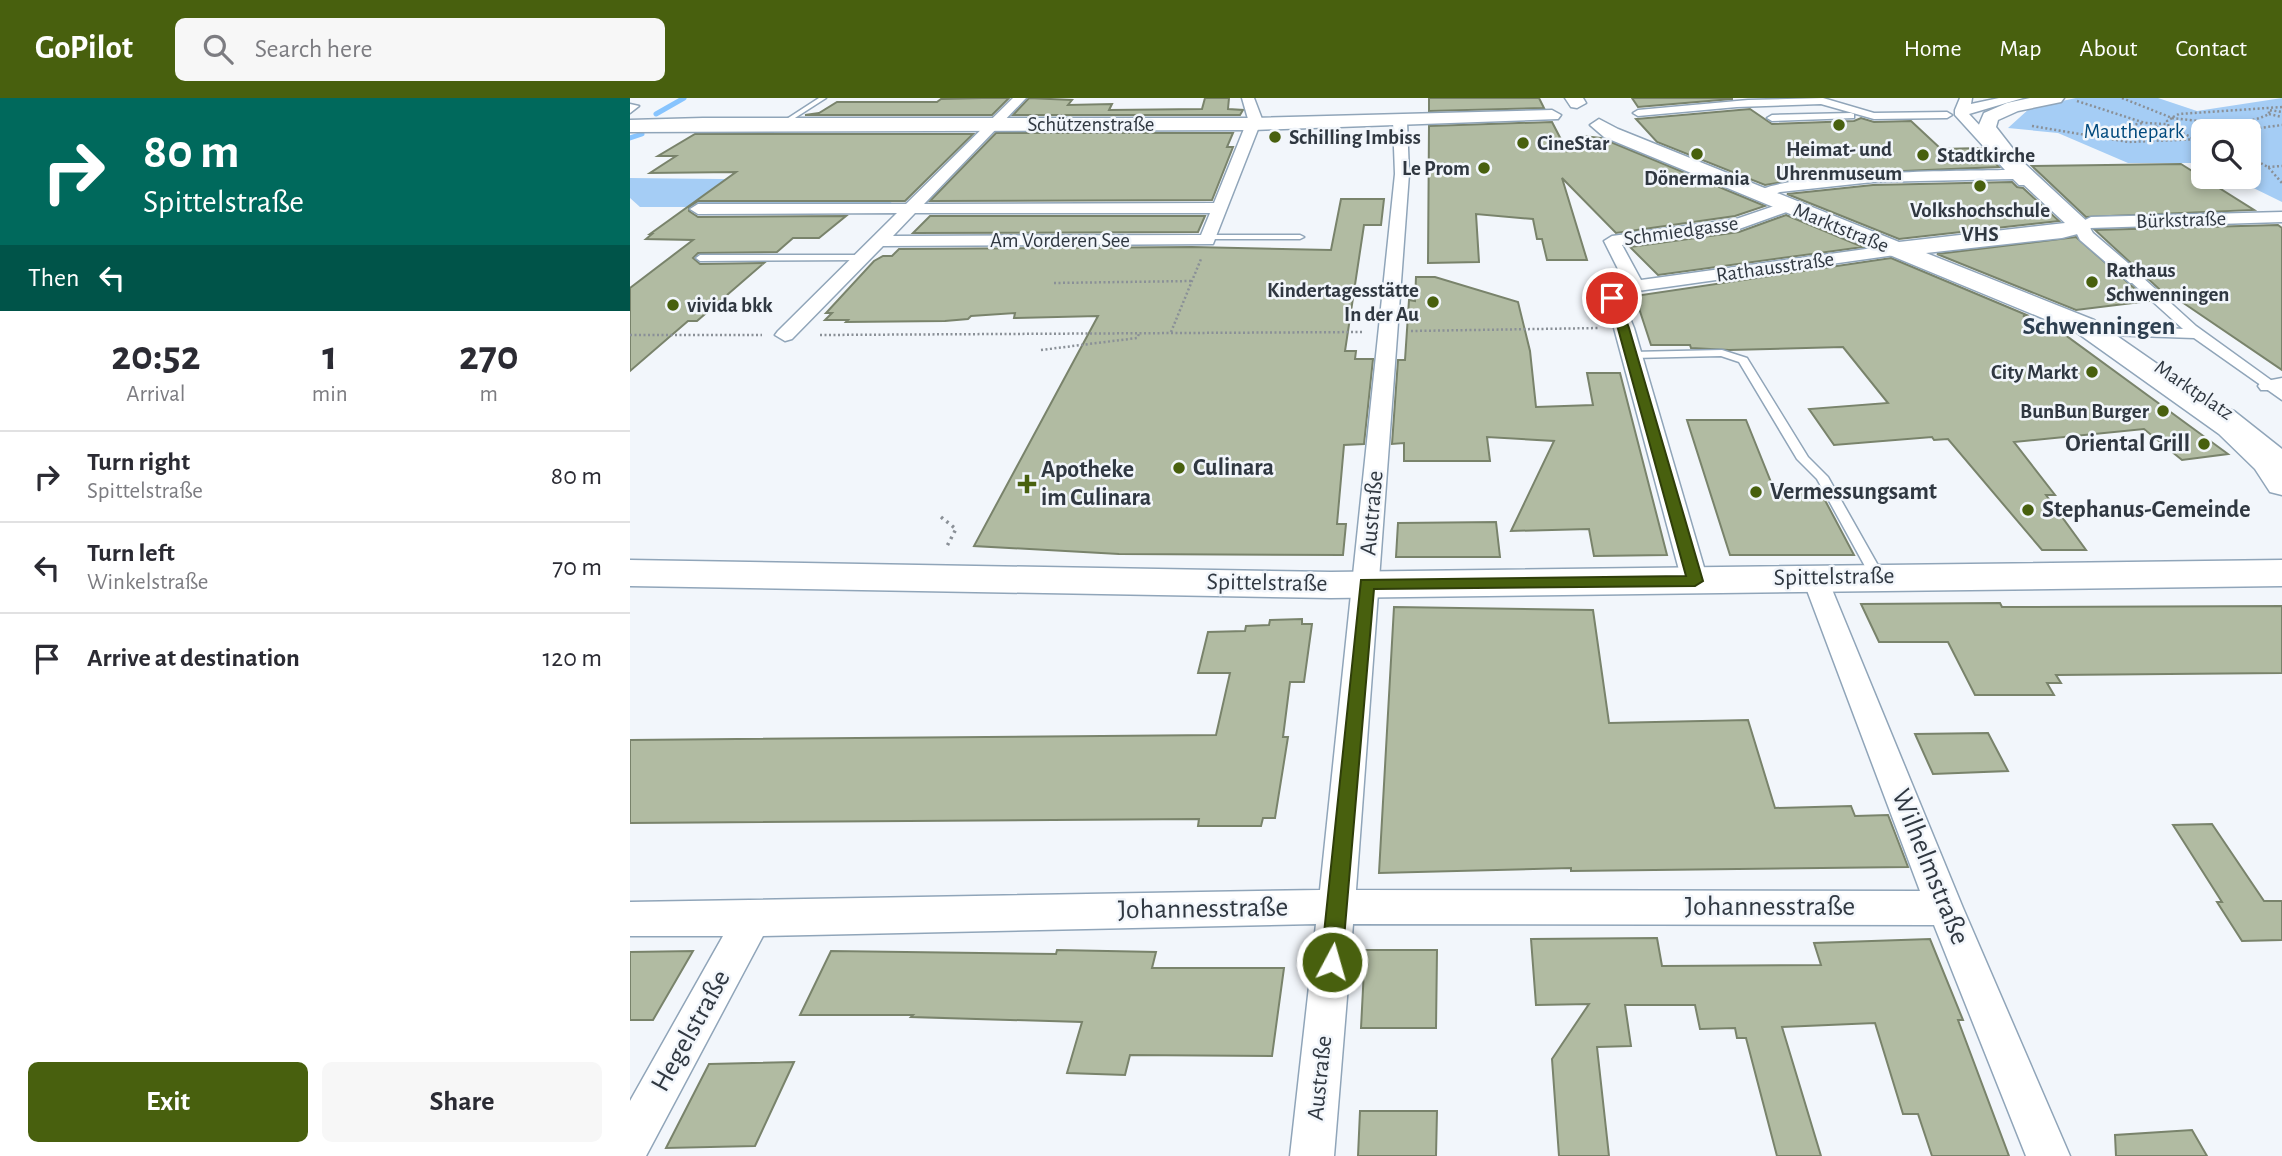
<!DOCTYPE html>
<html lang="en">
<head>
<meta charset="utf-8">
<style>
  body { margin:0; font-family:"Alegreya Sans",sans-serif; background:#f7f7f7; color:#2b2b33; height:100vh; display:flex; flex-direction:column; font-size:26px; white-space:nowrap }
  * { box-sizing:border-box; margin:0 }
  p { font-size:23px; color:#7c7c81 }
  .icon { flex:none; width:38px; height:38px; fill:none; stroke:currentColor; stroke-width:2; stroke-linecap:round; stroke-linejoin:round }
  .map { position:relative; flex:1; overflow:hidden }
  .details { display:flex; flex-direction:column; background:#fff; width:630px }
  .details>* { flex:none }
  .guide { background:#00695c; color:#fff; overflow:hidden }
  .buttons { position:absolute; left:1561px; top:21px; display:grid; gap:14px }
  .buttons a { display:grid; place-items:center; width:70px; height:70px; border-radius:10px; background:#fff; box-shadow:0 4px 10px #0003; font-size:35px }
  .pin { position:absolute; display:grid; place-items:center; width:60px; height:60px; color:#fff; margin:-30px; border:4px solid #fff; border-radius:50%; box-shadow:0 2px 7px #0007 }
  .me { position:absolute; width:77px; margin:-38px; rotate:6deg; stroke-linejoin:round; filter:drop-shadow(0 0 5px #0008) }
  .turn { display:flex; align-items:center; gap:24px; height:147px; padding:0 28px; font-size:32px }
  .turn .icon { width:91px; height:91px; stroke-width:2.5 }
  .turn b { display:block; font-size:49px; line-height:60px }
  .then { display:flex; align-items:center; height:66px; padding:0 28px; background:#0003; gap:14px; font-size:26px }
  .eta { display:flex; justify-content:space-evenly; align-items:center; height:119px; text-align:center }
  .eta b { font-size:42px; font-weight:700; line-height:49px }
  .cta { display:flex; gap:14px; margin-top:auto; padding:14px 28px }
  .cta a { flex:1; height:80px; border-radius:10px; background:#48600e; color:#fff; font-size:28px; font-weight:700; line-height:80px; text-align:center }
  .cta a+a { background:#f7f7f7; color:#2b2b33 }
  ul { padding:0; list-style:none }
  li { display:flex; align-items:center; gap:21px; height:91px; padding:0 28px; border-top:2px solid #e1e1e2 }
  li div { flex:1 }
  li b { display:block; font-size:26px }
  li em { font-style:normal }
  header { display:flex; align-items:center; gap:42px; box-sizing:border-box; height:98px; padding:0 35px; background:#48600e; color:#fff }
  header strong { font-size:33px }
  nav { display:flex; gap:38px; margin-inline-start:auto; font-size:24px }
  .search { width:490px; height:63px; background:#f7f7f7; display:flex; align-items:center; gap:18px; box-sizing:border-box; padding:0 24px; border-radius:10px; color:#7c7c81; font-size:26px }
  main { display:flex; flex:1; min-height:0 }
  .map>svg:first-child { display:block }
</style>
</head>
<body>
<header>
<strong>GoPilot</strong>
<div class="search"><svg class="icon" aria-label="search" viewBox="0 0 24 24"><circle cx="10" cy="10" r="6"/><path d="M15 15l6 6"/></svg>Search here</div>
<nav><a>Home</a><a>Map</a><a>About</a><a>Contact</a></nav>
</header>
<main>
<section class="details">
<div class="guide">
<div class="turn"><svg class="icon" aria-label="right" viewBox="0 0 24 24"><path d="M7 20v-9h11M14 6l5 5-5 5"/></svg><div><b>80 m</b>Spittelstraße</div></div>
<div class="then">Then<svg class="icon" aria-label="left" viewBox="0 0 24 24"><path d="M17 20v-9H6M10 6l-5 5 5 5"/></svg></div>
</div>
<div class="eta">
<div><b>20:52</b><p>Arrival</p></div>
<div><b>1</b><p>min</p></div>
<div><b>270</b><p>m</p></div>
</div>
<ul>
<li><svg class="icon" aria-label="right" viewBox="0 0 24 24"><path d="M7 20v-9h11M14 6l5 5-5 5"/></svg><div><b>Turn right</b><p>Spittelstraße</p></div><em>80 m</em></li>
<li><svg class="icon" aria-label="left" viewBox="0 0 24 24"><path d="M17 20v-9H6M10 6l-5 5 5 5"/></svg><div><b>Turn left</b><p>Winkelstraße</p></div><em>70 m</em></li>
<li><svg class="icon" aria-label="arrive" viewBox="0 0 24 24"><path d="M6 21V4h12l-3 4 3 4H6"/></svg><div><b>Arrive at destination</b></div><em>120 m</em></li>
</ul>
<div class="cta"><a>Exit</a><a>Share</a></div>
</section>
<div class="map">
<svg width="1652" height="1058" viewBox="0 0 1652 1058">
  <rect width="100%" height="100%" fill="#f2f6fb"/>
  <!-- green -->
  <path fill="#a5cdf5" d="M1446 0H1528L1567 13 1652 0V104L1601 79H1619V33H1573V65H1498L1428 35 1378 30 1400 10Z
    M0 80 281 83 257 109H10L0 100Z"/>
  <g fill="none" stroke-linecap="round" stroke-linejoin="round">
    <!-- stream -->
    <path stroke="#87c4fe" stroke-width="5" d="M26 16 54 0
      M0 40 12 36"/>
  </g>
  <!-- building -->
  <path fill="#b1bba2" stroke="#79836b" stroke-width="2" d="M352 0H379L362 17H175L189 15 207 4H307L311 1Z
    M399 0 442 2 438 7 482 6 479 12 572 11 575 0H599L598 11 613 12 610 17H383Z
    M799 0H909L914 10 799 13Z
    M1002 0H1102V1L1008 9Z
    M1120 11 1142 26 1224 23 1231 20 1244 24 1281 23 1311 51 1351 50 1369 69 1201 76 1135 87 1027 44 1006 21Z
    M922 24 937 53 953 38 971 40 1135 108 1105 118 986 135 932 80 957 162H917L912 141H907L903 121 846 116 849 164 798 165 799 28Z
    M366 35H603L597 49H603L582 102 300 103Z
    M65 36H343L275 103H68L59 109V113L68 119 216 118 189 140H163L147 154 68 155 63 160 70 166 134 165 67 223H58L0 273V190L63 142 16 141 22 136H20L106 74 20 75 46 58H28Z
    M1551 66 1624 112 1456 119 1402 68Z
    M1382 84 1387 89 1393 90 1429 123 1269 141 1157 96 1243 87Z
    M711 101H754L751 127H734L715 253H726L725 261H743L734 346 714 347 707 426H716L713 457 489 456 344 448 468 218 384 220 385 215 341 218 338 221 315 223 216 224 218 222H195L202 215H196L244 163 253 158H262L269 151 562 149 701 152Z
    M1156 117 1233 149 1028 177 1000 149 1109 134Z
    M300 118H575L568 134 283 135Z
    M1648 127 1652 130V272L1546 200 1540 201 1465 132Z
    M1446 139 1519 203 1446 212 1307 156Z
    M1261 160 1399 218H1393L1431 234 1598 356 1552 362 1514 331 1384 344 1425 397H1416L1456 452H1412L1318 341 1304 342 1302 339 1204 347 1179 311 1258 305 1213 249 1099 252 1061 250 1060 247H1021L1005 198Z
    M786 179H805L888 204 900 253 906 309 963 307 957 275H990L1037 457 964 458 959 431 881 433 924 343 857 339 860 363H774V345L762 346 768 262H775L779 202 785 203Z
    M1057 322H1116L1143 389H1188L1224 457H1100Z
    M866 424 870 459H766L768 425Z
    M1370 505 1372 509 1652 508V575L1426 577 1431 585H1417L1424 597H1345L1318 544H1249L1231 506Z
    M764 509 963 512 979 625 1118 622 1145 710 1221 708 1225 718 1258 717 1278 769 941 773V770L749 775Z
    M672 521V526H682L674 584H660L653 639H658L645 720H633L631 728H568L569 721 0 725V642L586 637 600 575H568L578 534 615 533 616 528 639 527 640 522Z
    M1358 635 1378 673 1303 676 1285 636Z
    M1582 726 1634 803H1652V842L1612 843 1587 804H1592L1543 727Z
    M1027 840 1032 868 1191 867 1184 845 1300 841 1333 922H1328L1379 1058H1302L1288 1016H1273L1245 925 1152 929 1191 1058H1147L1116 940H1107L1105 930 1070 931 1065 907H995L1001 948 967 949 979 1058H929L922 961 959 906 906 907 901 841Z
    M427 852 526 854 522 870H654L642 958 500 957 495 977 437 975 452 924 281 919 283 917H170L201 853 426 856Z
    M735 852H807L806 930H731Z
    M63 853 23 922H0V854Z
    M164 964 125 1048 36 1050 79 966Z
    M730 1013H807L806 1058H728Z
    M1562 1032 1577 1058H1486L1485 1037Z"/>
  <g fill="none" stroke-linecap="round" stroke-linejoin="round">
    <defs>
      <path id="service" d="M189 0H196L154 27 149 26Z
        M0 6 9 8 0 15Z
        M575 137H670L674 139 670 141H578L574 139Z
        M232 157 236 160 235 162 70 163 66 160 70 157Z
        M1092 252 1117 260 1178 359 1198 379 1254 478 1252 481H1242L1187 381 1167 361 1109 264 1091 258 1002 260 997 257 1002 254Z"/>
      <path id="pedestrian" d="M1193 0 1244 15 1317 14 1322 17 1317 20 1244 21 1191 6 1107 9 1008 18 1003 15 1008 12 1118 2Z
        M1221 15 1224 16V20L1142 23 1137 20 1142 17Z
        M1506 177 1511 178 1566 228 1652 290V302L1564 240 1478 237 1450 231 1448 228 1450 225 1553 231 1501 184V178Z
        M1598 311 1604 313 1652 351V364L1646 363 1592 319 1590 316Z"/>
      <path id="minor" d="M383 0H396L294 106 584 105 618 21 612 0H624L632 21 583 146 253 148 162 241 155 243 145 237 148 233 267 115 68 116 60 111 68 106H276ZM285 115H580L571 137 263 138Z
        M1330 0H1342L1341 6 1369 0H1393L1339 16 1391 72 1400 73 1402 76 1398 80 1402 84 1399 87H1389L1383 81 1243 84 1150 94 1130 102 1122 97C1145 73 1333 73 1375 72L1325 17V12Z
        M770 19 777 23 779 76 726 792 1290 793 1172 479 1176 472 1185 470 1194 472 1333 810 1440 1058H1396L1304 827 723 826 704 1058H660L686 826 133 838 16 1058H0V1003L93 838H0V804L690 792 765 76 763 23Z
        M1159 103 1167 108 1165 111 1109 131 992 147 1011 182 1265 147 1274 152 1265 157 1008 193 992 201 1004 230 1078 483 1074 490 1065 492 1056 490 1052 483 984 230 973 200 984 189 995 185 974 143 982 138 1106 121Z
        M1652 114V124L1460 130 1463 135 1512 177 1515 181 1512 185H1500L1450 142 1443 128 1461 119Z
        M1652 280V292H1631L1628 288 1631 284Z"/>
      <path id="secondary" d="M935 0H953L956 5 947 10 941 9Z
        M1400 0H1434L1431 4 1388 13 1368 22 1366 29 1394 65 1462 128 1459 133 1432 140 1296 155 1464 222 1611 324 1648 358 1652 363V397L1640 394 1625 371 1589 336 1446 234 974 39 960 27 969 21 988 31 1269 144 1435 125 1380 74 1348 29 1354 15 1377 5Z
        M922 12 931 17 928 21 623 32 0 34V22L73 20H623Z
        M0 462 701 474 1652 462V488L701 500 0 488Z"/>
    </defs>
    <!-- service casing -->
    <use href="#service" stroke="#90a5b9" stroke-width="3"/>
    <!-- pedestrian casing -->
    <use href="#pedestrian" stroke="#90a5b9" stroke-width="3"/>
    <!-- minor casing -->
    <use href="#minor" stroke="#90a5b9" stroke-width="3"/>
    <!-- secondary casing -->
    <use href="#secondary" stroke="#90a5b9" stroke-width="3"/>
    <!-- path-far1 -->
    <path stroke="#8a9097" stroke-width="2.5" stroke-dasharray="2 2.5" stroke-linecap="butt" d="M1492 0 1542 20 1537 23 1539 29 1563 40
      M1447 3 1515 25 1536 26
      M1639 16 1652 19
      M1543 19 1549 16 1652 9
      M1542 20C1573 23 1610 31 1639 16V12L1652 14
      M1501 27 1514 25
      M1402 28 1498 44 1573 41
      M1607 33 1652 27
      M1484 42 1485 39 1529 28
      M1619 59 1638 69 1652 85
      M1638 69 1652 68
      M424 185 562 183
      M781 233 969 230
      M541 234 571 161
      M0 237H132
      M190 237 734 234
      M411 252 507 240 510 234"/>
    <!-- path -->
    <path stroke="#8a9097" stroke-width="3.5" stroke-dasharray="2.5 4.5" stroke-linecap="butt" d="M311 419 326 431 316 450"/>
    <!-- service -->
    <use href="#service" fill="#fff" fill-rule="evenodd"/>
    <!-- pedestrian -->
    <use href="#pedestrian" fill="#fff" fill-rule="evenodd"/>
    <!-- minor -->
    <use href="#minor" fill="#fff" fill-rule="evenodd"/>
    <!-- secondary -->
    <use href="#secondary" fill="#fff" fill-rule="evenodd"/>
  </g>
  <!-- route -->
  <path fill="#48600e" stroke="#2f3e09" stroke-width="2" d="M979 198 988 200 999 230 1073 483 1065 488 744 491 712 864 709 871 702 875 694 871 691 864 731 482 1056 478Z"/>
  <!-- markers -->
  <g fill="#48600e" stroke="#f2f6fb" stroke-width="2.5">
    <circle cx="1209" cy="27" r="7"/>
    <circle cx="645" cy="39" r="7"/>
    <circle cx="893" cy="45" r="7"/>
    <circle cx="1067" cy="56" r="7"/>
    <circle cx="1293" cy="57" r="7"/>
    <circle cx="854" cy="70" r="7"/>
    <circle cx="1350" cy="88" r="7"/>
    <circle cx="1462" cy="184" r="7"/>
    <circle cx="803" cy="204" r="7"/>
    <circle cx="43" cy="207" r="7"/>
    <circle cx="1462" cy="274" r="7"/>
    <circle cx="1533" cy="313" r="7"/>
    <circle cx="1574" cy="346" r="7"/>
    <circle cx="549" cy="370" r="7"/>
    <path d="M393.5 375.5h7v7h7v7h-7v7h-7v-7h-7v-7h7z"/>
    <circle cx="1126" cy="394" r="7"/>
    <circle cx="1398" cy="412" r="7"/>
  </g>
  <g text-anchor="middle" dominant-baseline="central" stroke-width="5" stroke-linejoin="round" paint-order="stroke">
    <!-- far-street labels -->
    <g font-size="21" fill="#303841" stroke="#f2f6fb">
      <text x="461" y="26">Schützenstraße</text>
      <text transform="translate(1551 122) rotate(-2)">Bürkstraße</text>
      <text transform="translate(1211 130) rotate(22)">Marktstraße</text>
      <text transform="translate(1051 133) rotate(-8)">Schmiedgasse</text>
      <text x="430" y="142">Am Vorderen See</text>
      <text transform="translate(1145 169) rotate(-8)">Rathausstraße</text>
      <text transform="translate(1564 292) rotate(34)">Marktplatz</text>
    </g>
    <!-- far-park labels -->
    <g font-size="21" fill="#00497d" stroke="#f2f6fb">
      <text x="1504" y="33">Mauthepark</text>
    </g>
    <!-- far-poi labels -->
    <g font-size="21" font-weight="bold" fill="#303841" stroke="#f2f6fb" text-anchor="start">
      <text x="659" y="39">Schilling Imbiss</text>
      <text x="907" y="45">CineStar</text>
      <text x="1209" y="51" text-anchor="middle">Heimat- und<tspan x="1209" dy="24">Uhrenmuseum</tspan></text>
      <text x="1307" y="57">Stadtkirche</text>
      <text x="840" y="70" text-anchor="end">Le Prom</text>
      <text x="1067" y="80" text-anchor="middle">Dönermania</text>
      <text x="1350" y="112" text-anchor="middle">Volkshochschule<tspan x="1350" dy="24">VHS</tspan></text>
      <text x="1476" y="172">Rathaus<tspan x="1476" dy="24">Schwenningen</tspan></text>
      <text x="789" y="192" text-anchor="end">Kindertagesstätte<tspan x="789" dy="24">In der Au</tspan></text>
      <text x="57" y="207">vivida bkk</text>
      <text x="1448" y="274" text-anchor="end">City Markt</text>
      <text x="1519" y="313" text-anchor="end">BunBun Burger</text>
    </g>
    <!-- poi labels -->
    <g font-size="24" font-weight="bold" fill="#303841" stroke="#f2f6fb" text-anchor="start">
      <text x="1560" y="346" text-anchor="end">Oriental Grill</text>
      <text x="563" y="370">Culinara</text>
      <text x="411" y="372">Apotheke<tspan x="411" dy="28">im Culinara</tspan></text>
      <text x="1140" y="394">Vermessungsamt</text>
      <text x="1412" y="412">Stephanus-Gemeinde</text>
    </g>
    <!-- street labels -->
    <g font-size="24" fill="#303841" stroke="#f2f6fb">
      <text transform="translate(742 415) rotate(-85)">Austraße</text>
      <text transform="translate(1204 479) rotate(-1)">Spittelstraße</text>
      <text transform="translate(637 485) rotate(1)">Spittelstraße</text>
      <text transform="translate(690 980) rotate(-84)">Austraße</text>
    </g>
    <!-- far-district labels -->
    <g font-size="26" font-weight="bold" fill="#2d3f50" stroke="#f2f6fb">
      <text x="1469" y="228">Schwenningen</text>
    </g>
    <!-- near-street labels -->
    <g font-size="28" fill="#303841" stroke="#f2f6fb">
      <text transform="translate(1300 769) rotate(68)">Wilhelmstraße</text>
      <text x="1140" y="809">Johannesstraße</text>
      <text transform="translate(573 811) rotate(-1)">Johannesstraße</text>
      <text transform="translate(61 933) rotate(-61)">Hegelstraße</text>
    </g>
  </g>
</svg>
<div class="buttons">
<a><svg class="icon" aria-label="search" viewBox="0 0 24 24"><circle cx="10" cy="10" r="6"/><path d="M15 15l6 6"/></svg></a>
</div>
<div class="pin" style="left:982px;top:200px;background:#d93025"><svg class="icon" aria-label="arrive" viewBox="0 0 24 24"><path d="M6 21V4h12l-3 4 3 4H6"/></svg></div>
<svg class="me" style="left:702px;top:864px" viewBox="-20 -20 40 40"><circle r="17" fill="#48600e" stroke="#fff" stroke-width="3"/><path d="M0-11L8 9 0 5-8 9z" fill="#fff"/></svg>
</div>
</main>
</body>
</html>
